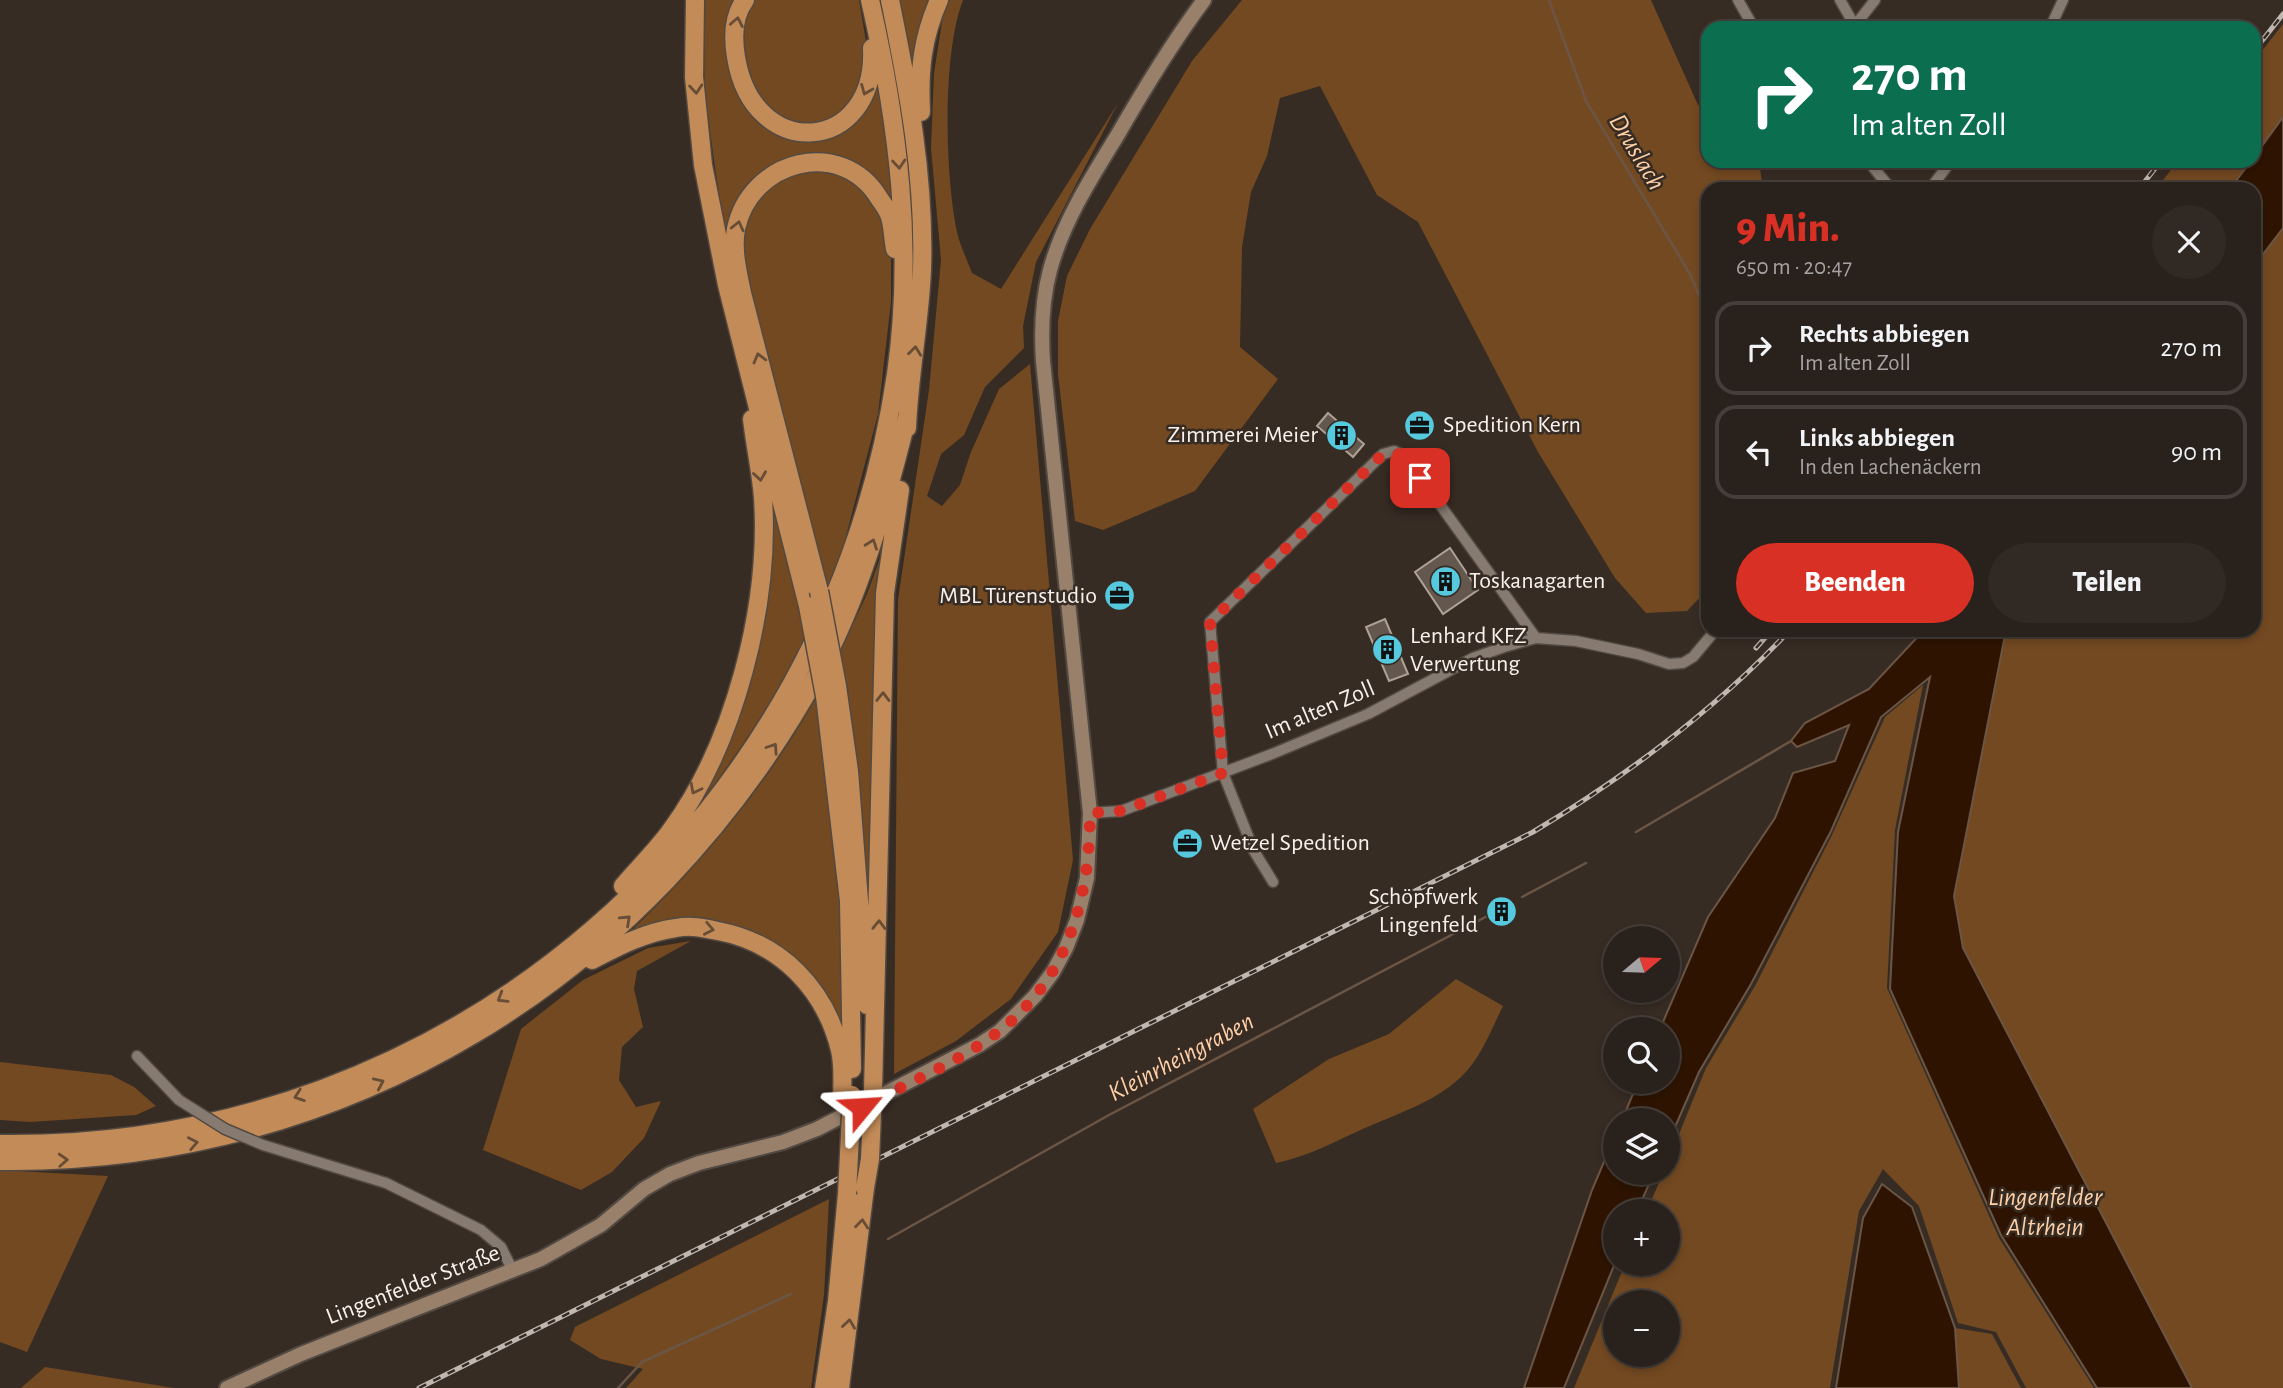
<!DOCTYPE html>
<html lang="de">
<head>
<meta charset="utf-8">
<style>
  body { margin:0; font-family:"Alegreya Sans",sans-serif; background:#312924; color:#f1f3f6; height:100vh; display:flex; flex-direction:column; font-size:26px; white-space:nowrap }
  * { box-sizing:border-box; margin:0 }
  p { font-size:23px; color:#a5a3a3 }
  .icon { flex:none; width:38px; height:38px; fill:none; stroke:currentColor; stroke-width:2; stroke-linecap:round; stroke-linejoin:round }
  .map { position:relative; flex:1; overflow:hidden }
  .panel { position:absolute; left:1701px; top:182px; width:560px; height:455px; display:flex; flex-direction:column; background:#29211b; border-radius:21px; box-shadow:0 4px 10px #0003,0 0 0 2px #453e3a }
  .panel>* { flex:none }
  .hud { position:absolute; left:1701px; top:21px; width:560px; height:147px; border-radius:21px; box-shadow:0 4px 10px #0003,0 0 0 2px #453e3a; background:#0b6e4f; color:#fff; overflow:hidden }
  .needle { width:46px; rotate:71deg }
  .controls { position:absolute; left:1603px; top:926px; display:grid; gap:14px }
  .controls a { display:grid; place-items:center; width:77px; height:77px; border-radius:50%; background:#29211b; box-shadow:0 4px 10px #0003,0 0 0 2px #453e3a; font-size:35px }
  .pin { position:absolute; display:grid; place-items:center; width:60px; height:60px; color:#fff; margin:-30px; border-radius:14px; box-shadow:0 4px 10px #0006 }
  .me { position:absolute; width:77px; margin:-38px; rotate:63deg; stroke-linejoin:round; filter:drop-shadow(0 0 5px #0008) }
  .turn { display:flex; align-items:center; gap:24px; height:147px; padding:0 35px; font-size:32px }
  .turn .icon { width:91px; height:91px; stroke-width:2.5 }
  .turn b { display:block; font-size:49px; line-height:60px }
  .round { display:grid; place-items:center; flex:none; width:74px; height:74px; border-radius:37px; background:#312924 }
  .head { display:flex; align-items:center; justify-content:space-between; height:119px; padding:0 35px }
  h1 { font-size:42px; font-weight:800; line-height:52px; color:#d93025 }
  .primary-button { display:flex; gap:14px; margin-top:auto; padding:14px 35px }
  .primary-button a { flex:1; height:80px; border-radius:42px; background:#d93025; color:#fff; font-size:28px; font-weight:800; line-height:80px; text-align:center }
  .primary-button a+a { background:#312924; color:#f1f3f6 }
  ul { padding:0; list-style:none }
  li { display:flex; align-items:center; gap:21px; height:94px; margin:0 14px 10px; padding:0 21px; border:4px solid #453e3a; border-radius:21px }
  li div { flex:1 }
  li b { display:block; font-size:26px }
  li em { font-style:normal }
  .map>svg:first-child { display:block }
</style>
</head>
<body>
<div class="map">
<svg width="2283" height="1388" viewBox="0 0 2283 1388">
  <rect width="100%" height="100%" fill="#372c24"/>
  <!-- green -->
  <path fill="#734921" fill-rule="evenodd" d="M705 0H739L740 96 818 136 878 80 887 133 893 210 842 161 756 180 732 269C721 208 711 147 705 87 703 58 706 29 705 0Z
    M749 0H859L870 65 847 113 806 128 763 111 737 52Z
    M897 0H932L913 70 912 71Z
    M950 0H963C942 54 945 175 957 232 960 246 967 259 972 273L1001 289 1118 103 1036 262 1023 326 1024 348 985 387 964 435 941 454 927 496 942 506 960 485 971 452 999 389 1030 364 1073 860 1058 932 1011 999 956 1041 894 1074 898 600 929 390 941 260 931 148 934 73 944 9Z
    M1242 0H1651L1698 105 1708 114V161H1759L1762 183 1766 189H1708V589L1687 611 1646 613 1615 578 1538 452 1418 222 1377 195 1320 86 1280 98 1267 156 1251 192 1242 247 1240 347 1278 379 1195 491 1103 530 1075 521 1058 374V321L1067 276 1090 229 1192 61Z
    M2283 24V117L2254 157V61Z
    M2178 161H2251L2230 189H2156Z
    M838 170 874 195 891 243V302L878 414 840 559 826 590 740 254 748 207 786 173Z
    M2283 228V1388H2192L1963 948 1954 896 2006 630H2254V266Z
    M765 469 800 602 797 604 805 641C768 710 726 772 677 833L740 702Z
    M886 542 874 984 844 689 847 688 840 652 867 594Z
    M1923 685 1895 830 1887 988 1999 1238 2094 1388H2026L1996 1332 1958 1323 1919 1206 1883 1169 1859 1211 1830 1388H1574L1625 1264H1668V1211H1647L1663 1173 1668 1172V1161L1706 1068 1755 986 1832 835 1885 717ZM1615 1302H1668V1354H1615Z
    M816 698 840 870 846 1049 834 1012 744 931 627 935C702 863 764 789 816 698Z
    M691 941 637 971 634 989 643 1027 622 1047 619 1080 636 1107 661 1101 644 1138 612 1172 581 1190 483 1150 521 1029 583 980 648 948Z
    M1456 979 1503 1006C1490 1032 1481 1058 1460 1078 1434 1102 1397 1114 1365 1128 1336 1141 1307 1157 1276 1163L1253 1109 1329 1059 1389 1034Z
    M0 1062 111 1075 134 1087 156 1106 136 1115 30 1122 0 1120Z
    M0 1170 108 1176 27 1352 0 1342Z
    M829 1199 824 1295 811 1388H626L643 1369 601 1359 570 1340 575 1327Z
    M1955 1328 1992 1334 2021 1388H1959Z
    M45 1367 174 1388H21Z"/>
  <!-- water -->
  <path fill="#2e1400" stroke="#6b5646" stroke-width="2" d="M2283 117V228L2254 266V189H2230L2251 161H2254V157Z
    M1924 630H2006L1954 896 1963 948 2192 1388H2097L2001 1235 1890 989 1898 832 1930 677 1881 717 1831 831 1751 984 1699 1072 1668 1143V1120H1622L1638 1082H1668V1029H1660L1708 917 1775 818 1793 773 1835 761 1849 725 1797 747 1791 741 1805 723 1869 689Z
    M1615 1136V1172L1654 1173 1637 1211H1615V1263L1564 1388H1524L1592 1190Z
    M1882 1184 1912 1207 1955 1328 1959 1388H1836L1863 1218Z"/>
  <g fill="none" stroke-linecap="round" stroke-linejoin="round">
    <!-- stream -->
    <path stroke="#6b5646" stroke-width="2.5" d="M1549 0 1586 101 1690 274 1708 316
      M1636 832 1791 741
      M1522 897 1586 863
      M888 1239 1109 1115 1495 912
      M618 1388 642 1362 791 1294"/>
  </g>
  <!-- building -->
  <path fill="#63574e" stroke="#aea196" stroke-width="2" d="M1328 413 1364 444 1353 457 1317 426Z
    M1450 548 1478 590 1443 614 1415 572Z
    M1385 619 1408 674 1389 681 1366 627Z"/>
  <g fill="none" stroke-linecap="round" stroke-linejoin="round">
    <defs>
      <path id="street" d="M1738 0 1754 28
        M1840 0 1855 26
        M1853 28 1875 0
        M2050 28 2063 0
        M1868 161 1891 189
        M1930 189 1951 161
        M1090 813 1121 811 1272 754 1368 714 1473 658 1504 647 1536 638 1576 641 1638 654 1669 664 1683 663 1693 657 1714 632
        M1273 882 1254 851 1223 773 1210 622 1383 454 1394 451 1405 456 1536 638
        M137 1056 179 1100
        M263 1145 386 1183 481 1230 501 1247 513 1271"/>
      <path id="secondary" d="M227 1388 301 1354 541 1259 601 1225 644 1189 670 1174 699 1163 783 1142 817 1129 979 1045 1000 1031 1035 996 1053 972 1066 948 1077 920 1087 878 1090 813 1043 361C1041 331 1042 300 1050 270 1063 222 1091 178 1117 136 1144 89 1172 43 1204 0"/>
      <path id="highway" d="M695 0 694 77 703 165 727 285 808 606
        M745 0C733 16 733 39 736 57 753 164 877 154 872 48
        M890 0C908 88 925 178 922 269 920 322 909 374 907 428
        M921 112C919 70 922 39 939 0
        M819 591 742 293C738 273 732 250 736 229 750 160 841 136 879 198 883 204 888 210 890 217 893 227 893 239 895 249
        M837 686 849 771 867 1005
        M825 696 849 901 852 1069
        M623 886C639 867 658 849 672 829 735 742 770 605 763 498 761 472 755 445 752 419
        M592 960C619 946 646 932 676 928 691 925 704 928 718 931 781 943 825 989 840 1050 844 1066 842 1086 842 1103
        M873 1091 885 593 900 490
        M0 1144C453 1150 830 821 896 374 914 248 898 123 870 0
        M0 1161C346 1165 649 978 816 677 860 597 885 506 907 418
        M824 1388 837 1301 847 1194
        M840 1388 865 1188"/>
    </defs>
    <!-- street casing -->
    <use href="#street" stroke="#524a42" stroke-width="13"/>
    <!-- secondary casing -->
    <use href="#secondary" stroke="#524a42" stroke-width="18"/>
    <!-- highway casing -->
    <use href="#highway" stroke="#524a42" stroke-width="21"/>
    <!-- street -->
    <use href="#street" stroke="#877b71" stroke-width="10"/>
    <!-- secondary -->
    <use href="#secondary" stroke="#99806a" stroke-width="14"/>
    <!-- highway -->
    <use href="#highway" stroke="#c38b58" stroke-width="18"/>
    <defs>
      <path id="rail" d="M2254 51 2283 14
        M2139 189 2161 161
        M1756 648 1772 630
        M419 1388 1533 832C1628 775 1714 711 1790 630"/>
    </defs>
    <!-- rail casing -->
    <use href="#rail" stroke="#bfb7b0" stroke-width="5"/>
    <!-- rail -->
    <use href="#rail" stroke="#372c24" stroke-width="2.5" stroke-dasharray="8" stroke-linecap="butt"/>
    <defs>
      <path id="street-bridge" d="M179 1100 225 1129 263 1145"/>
      <path id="highway-bridge" d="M819 591 837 686
        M808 606 825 696
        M865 1188 870 1159 873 1091
        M847 1194 852 1095"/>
    </defs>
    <!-- street-bridge casing -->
    <use href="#street-bridge" stroke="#524a42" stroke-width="13" stroke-linecap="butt"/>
    <!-- highway-bridge casing -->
    <use href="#highway-bridge" stroke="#524a42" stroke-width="21" stroke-linecap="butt"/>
    <!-- street-bridge -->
    <use href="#street-bridge" stroke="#877b71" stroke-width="10"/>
    <!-- highway-bridge -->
    <use href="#highway-bridge" stroke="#c38b58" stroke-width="18"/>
  </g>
  <!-- one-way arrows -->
  <defs><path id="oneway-chevron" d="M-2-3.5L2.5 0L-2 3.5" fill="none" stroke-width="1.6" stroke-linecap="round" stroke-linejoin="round" transform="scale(1.75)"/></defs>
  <g stroke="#684d36">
    <use href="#oneway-chevron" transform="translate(737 22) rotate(-79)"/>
    <use href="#oneway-chevron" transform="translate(696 89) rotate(85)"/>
    <use href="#oneway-chevron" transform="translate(866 90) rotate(112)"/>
    <use href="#oneway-chevron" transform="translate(899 164) rotate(85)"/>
    <use href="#oneway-chevron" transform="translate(738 226) rotate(-77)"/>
    <use href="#oneway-chevron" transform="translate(915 351) rotate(-83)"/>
    <use href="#oneway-chevron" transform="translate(759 358) rotate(-105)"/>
    <use href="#oneway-chevron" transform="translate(760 476) rotate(82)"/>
    <use href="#oneway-chevron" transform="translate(872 544) rotate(-70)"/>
    <use href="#oneway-chevron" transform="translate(883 697) rotate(-89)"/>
    <use href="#oneway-chevron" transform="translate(773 748) rotate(-56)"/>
    <use href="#oneway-chevron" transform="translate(695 789) rotate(117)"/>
    <use href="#oneway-chevron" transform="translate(626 920) rotate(-43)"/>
    <use href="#oneway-chevron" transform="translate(879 925) rotate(-89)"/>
    <use href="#oneway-chevron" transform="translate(709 929) rotate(11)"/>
    <use href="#oneway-chevron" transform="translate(502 998) rotate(149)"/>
    <use href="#oneway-chevron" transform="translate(379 1083) rotate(-24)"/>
    <use href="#oneway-chevron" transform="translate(299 1096) rotate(161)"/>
    <use href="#oneway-chevron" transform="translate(193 1143) rotate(-11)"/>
    <use href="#oneway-chevron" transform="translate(63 1160) rotate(-3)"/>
    <use href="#oneway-chevron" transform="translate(862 1224) rotate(-84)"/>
    <use href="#oneway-chevron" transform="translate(849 1324) rotate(-82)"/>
  </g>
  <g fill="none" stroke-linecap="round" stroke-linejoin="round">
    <!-- route -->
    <path stroke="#d93025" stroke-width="12" stroke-dasharray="0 21.6" d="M862 1107C908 1083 957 1063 998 1032 1068 979 1090 897 1090 813L1121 811 1223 773 1210 622 1383 454C1403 449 1409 462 1420 478"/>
  </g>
  <!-- icons -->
  <defs>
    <symbol id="office-disc" viewBox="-11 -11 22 22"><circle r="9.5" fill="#55cadf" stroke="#372c24"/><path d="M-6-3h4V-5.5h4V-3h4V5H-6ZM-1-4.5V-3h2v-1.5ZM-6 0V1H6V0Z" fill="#111"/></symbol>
    <symbol id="building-disc" viewBox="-11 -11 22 22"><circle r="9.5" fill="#55cadf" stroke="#372c24"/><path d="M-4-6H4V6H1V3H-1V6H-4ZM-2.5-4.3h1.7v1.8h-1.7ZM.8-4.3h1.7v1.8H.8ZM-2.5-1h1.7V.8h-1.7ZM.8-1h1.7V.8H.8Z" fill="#111"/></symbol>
  </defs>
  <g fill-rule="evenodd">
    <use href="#office-disc" x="1402" y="408" width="35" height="35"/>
    <use href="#building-disc" x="1324" y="418" width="35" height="35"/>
    <use href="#building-disc" x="1428" y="564" width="35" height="35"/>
    <use href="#office-disc" x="1102" y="578" width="35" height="35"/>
    <use href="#building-disc" x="1370" y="632" width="35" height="35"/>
    <use href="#office-disc" x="1170" y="826" width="35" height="35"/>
    <use href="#building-disc" x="1484" y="894" width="35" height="35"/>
  </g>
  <g text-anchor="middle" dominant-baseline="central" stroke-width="5" stroke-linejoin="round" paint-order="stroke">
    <!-- poi labels -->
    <g font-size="24" fill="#f8f1eb" stroke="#372c24" text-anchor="start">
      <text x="1443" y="425">Spedition Kern</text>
      <text x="1318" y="435" text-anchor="end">Zimmerei Meier</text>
      <text x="1469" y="581">Toskanagarten</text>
      <text x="1097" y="596" text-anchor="end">MBL Türenstudio</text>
      <text x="1410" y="636">Lenhard KFZ<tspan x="1410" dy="28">Verwertung</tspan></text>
      <text x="1210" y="843">Wetzel Spedition</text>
      <text x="1478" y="897" text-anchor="end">Schöpfwerk<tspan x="1478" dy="28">Lingenfeld</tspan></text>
    </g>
    <!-- street labels -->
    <g font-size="24" fill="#f8f1eb" stroke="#372c24">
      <text transform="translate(1320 710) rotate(-23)">Im alten Zoll</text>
      <text transform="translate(413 1285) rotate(-21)">Lingenfelder Straße</text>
    </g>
    <!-- water labels -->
    <g font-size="26" font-style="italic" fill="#ffcfa7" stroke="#372c24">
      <text transform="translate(1637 152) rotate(59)">Druslach</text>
      <text transform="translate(1181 1057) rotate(-28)">Kleinrheingraben</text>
      <text x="2045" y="1197">Lingenfelder<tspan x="2045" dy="30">Altrhein</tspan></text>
    </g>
  </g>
</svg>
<div class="controls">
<a><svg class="needle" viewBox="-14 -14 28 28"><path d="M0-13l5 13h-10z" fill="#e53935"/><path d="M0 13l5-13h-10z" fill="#a5a3a3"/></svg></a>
<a><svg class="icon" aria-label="search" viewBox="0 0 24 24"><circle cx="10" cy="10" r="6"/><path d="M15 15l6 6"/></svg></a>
<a><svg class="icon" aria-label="layers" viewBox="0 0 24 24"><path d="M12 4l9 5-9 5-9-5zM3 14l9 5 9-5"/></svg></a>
<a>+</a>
<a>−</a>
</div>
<div class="pin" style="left:1420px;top:478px;background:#d93025"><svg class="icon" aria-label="arrive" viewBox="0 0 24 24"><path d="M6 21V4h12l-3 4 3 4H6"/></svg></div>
<svg class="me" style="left:862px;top:1107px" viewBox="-20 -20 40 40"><path d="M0-17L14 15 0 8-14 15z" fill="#d93025" stroke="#fff" stroke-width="4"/></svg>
<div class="hud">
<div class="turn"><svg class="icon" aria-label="right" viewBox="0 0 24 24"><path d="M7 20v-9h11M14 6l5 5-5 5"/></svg><div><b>270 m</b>Im alten Zoll</div></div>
</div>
<section class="panel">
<div class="head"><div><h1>9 Min.</h1><p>650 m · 20:47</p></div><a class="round"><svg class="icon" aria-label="close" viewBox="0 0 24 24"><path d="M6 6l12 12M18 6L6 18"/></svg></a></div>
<ul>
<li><svg class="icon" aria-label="right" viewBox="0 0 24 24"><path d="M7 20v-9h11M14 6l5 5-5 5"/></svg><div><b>Rechts abbiegen</b><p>Im alten Zoll</p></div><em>270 m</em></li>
<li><svg class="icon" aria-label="left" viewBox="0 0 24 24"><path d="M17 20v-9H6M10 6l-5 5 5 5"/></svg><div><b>Links abbiegen</b><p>In den Lachenäckern</p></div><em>90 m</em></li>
</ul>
<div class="primary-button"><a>Beenden</a><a>Teilen</a></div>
</section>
</div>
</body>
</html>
